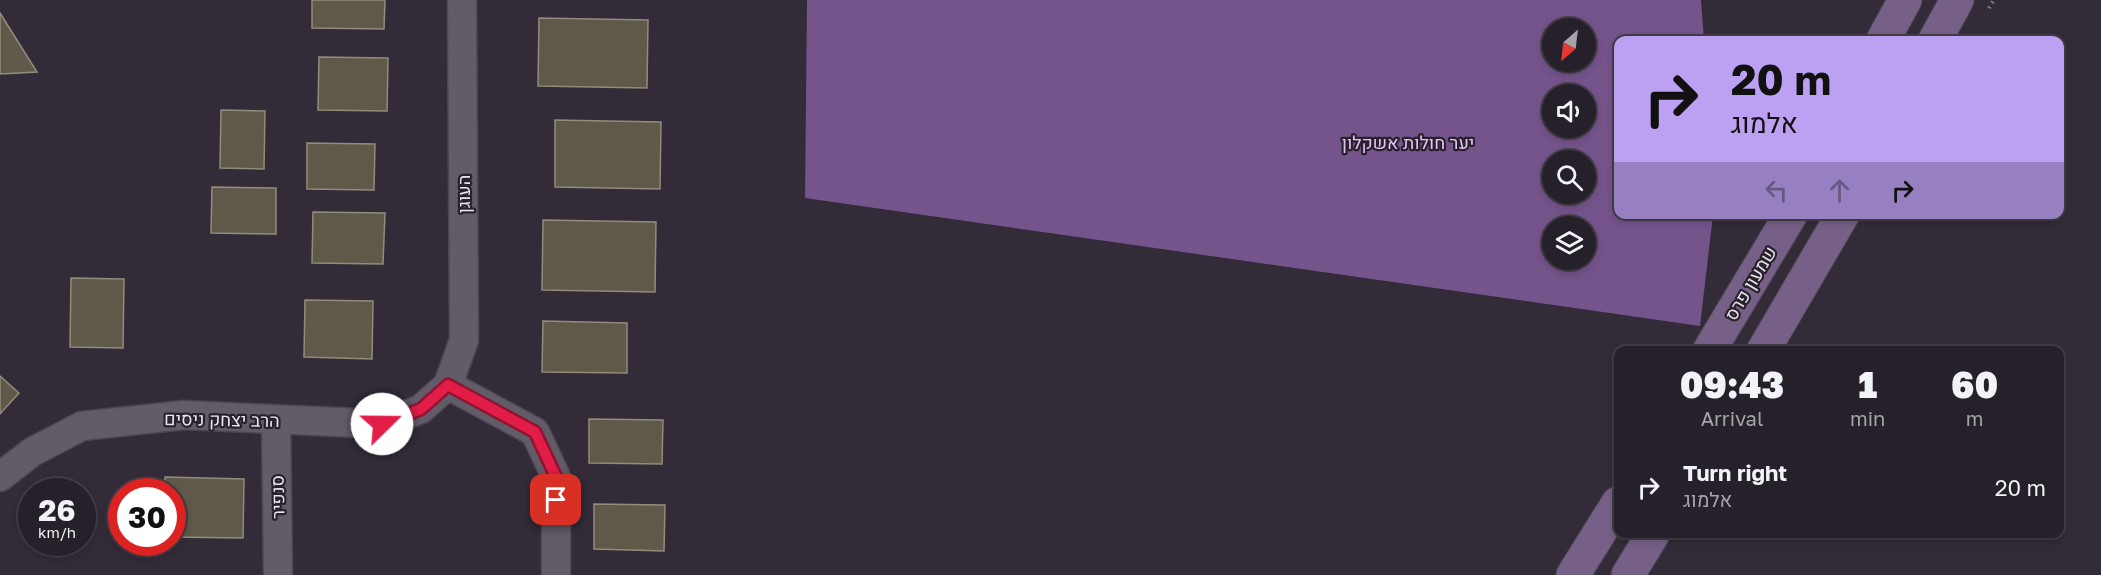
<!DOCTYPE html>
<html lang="en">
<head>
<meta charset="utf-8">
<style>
  body { margin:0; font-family:"Golos Text",Heebo,sans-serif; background:#322d36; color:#f1f3f6; height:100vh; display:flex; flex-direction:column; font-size:22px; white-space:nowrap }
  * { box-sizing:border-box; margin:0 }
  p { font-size:20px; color:#a4a3a8 }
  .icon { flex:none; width:33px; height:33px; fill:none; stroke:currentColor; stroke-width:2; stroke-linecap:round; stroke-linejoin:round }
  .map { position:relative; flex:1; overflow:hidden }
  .side { position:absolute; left:1614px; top:346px; width:450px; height:192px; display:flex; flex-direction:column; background:#26202a; border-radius:12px; box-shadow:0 3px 9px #0003,0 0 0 2px #423e47 }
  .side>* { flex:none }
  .top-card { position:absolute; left:1614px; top:36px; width:450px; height:183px; border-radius:12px; box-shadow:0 3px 9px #0003,0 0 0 2px #423e47; background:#bca0f2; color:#111; overflow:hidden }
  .needle { width:39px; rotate:208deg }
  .fabs { position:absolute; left:1542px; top:18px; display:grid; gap:12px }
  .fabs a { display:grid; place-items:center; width:54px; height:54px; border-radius:50%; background:#26202a; box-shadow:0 3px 9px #0003,0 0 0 2px #423e47; font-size:30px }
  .speed { position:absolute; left:18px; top:478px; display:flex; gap:12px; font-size:30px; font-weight:700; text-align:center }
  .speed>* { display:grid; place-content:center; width:78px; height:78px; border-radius:50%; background:#26202a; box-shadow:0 3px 9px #0003,0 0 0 2px #423e47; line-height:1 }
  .speed small { font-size:15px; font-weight:400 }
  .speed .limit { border:9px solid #d22; background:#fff; color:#111 }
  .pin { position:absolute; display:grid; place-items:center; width:51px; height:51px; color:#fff; margin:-26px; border-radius:12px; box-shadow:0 3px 9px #0006 }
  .me { position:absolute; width:66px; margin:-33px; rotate:68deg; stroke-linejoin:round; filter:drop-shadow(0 0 4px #0008) }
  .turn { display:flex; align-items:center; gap:21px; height:126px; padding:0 18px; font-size:27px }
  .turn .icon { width:78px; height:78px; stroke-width:2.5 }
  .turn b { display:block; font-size:42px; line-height:51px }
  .lanes { display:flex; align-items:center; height:57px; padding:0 18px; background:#0003; justify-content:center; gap:30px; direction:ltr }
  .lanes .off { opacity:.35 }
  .eta { display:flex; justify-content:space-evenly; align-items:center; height:102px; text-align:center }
  .eta b { font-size:36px; font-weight:800; line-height:42px }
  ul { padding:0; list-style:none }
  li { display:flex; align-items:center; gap:18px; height:78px; padding:0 18px }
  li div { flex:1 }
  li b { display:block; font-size:22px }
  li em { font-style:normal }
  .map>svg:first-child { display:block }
</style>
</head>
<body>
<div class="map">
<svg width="2101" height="575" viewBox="0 0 2101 575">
  <rect width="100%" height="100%" fill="#332b38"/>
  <!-- forest -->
  <path fill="#75538b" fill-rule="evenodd" d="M807 0H1701L1704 40H1618V214L1713 215 1700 326 805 198ZM1552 28H1586V62H1552ZM1552 94H1586V128H1552ZM1552 160H1586V194H1552ZM1552 226H1586V260H1552Z"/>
  <!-- building -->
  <path fill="#5f594a" stroke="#928c7d" stroke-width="1.5" d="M312 0H385L384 29 312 28Z
    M0 13 37 72 0 74Z
    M539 18 648 20 647 88 538 86Z
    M319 57 388 58 387 111 318 110Z
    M221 110 265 111 264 169 220 168Z
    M555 120 661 122 660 189 555 187Z
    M307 143 375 144 374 190 307 189Z
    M212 187 276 188V234L211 233Z
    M313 212 385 213 383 264 312 263Z
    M543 220 656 222 655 292 542 290Z
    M71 278 124 279 123 348 70 347Z
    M305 300 373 301 372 359 304 357Z
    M543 321 627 323V373L542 372Z
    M0 376 19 393 0 414Z
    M589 419 663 420 662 464 589 463Z
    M165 477 244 479 243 538 172 537V492H165Z
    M594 504 665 505 664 551 594 549Z"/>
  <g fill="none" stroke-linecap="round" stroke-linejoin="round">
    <defs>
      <path id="street" d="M448 385 464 340 462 0
        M448 385 535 432 556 477V575
        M276 420 278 575
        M0 477 32 452 82 426 184 415 382 424 421 409 448 385"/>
      <path id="secondary" d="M1883 40 1905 0
        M1935 40 1957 0
        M1709 351 1791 214
        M1763 351 1843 214
        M1573 575 1618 503
        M1628 575 1653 534"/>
    </defs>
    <!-- street casing -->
    <use href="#street" stroke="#4c4650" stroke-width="31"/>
    <!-- secondary casing -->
    <use href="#secondary" stroke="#4c4650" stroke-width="35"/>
    <!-- path -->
    <path stroke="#8c8690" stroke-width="4" stroke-dasharray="1.5 4.5" stroke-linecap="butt" d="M1989 8 1994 0"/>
    <!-- street -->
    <use href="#street" stroke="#625b68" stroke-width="28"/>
    <!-- secondary -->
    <use href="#secondary" stroke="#776087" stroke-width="33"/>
  </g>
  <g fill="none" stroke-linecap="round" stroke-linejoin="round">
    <defs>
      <path id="route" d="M382 424 421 409 448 385 535 432 556 477V500"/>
    </defs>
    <!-- route casing -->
    <use href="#route" stroke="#92132f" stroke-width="15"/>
    <!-- route -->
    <use href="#route" stroke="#e11d48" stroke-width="10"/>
  </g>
  <g text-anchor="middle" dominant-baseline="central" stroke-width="4.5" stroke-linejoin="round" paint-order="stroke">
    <!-- park labels -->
    <g font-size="18" fill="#e1c4f6" stroke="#29222d">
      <text x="1408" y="142">יער חולות אשקלון</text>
    </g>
    <!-- street labels -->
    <g font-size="18" fill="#e9e4ec" stroke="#29222d">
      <text transform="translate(463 194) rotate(-90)">העוגן</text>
      <text transform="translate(1750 283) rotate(-59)">שמעון פרס</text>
      <text transform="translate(222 419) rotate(1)">הרב יצחק ניסים</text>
      <text transform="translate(277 497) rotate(-91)">סנפיר</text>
    </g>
  </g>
</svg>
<div class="fabs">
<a><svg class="needle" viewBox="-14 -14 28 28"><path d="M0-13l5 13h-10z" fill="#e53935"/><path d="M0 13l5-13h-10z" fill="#a4a3a8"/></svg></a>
<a><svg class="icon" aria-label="sound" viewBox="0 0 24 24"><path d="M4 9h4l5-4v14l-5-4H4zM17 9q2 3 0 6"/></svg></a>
<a><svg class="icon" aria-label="search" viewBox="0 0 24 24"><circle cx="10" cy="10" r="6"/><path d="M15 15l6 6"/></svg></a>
<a><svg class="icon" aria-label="layers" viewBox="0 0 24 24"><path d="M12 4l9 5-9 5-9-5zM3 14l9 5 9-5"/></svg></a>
</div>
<div class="speed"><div>26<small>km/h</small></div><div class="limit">30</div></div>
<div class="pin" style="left:556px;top:500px;background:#d93025"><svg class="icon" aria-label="arrive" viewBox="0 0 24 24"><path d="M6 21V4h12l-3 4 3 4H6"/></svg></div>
<svg class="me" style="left:382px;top:424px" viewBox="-20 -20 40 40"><circle r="19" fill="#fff"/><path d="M0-13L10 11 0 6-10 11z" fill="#e11d48"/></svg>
<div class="top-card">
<div class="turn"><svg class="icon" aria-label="right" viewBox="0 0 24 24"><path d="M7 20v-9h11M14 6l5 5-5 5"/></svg><div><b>20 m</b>אלמוג</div></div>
<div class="lanes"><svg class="icon off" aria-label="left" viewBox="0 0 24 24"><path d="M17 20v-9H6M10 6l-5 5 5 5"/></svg><svg class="icon off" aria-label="ahead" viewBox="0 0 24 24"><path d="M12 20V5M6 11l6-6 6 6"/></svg><svg class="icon" aria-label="right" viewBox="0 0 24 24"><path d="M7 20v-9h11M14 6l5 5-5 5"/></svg></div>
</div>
<section class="side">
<div class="eta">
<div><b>09:43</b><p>Arrival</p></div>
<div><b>1</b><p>min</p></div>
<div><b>60</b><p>m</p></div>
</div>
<ul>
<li><svg class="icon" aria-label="right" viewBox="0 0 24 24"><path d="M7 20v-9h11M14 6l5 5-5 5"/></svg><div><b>Turn right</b><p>אלמוג</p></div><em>20 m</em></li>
</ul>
</section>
</div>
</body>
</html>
